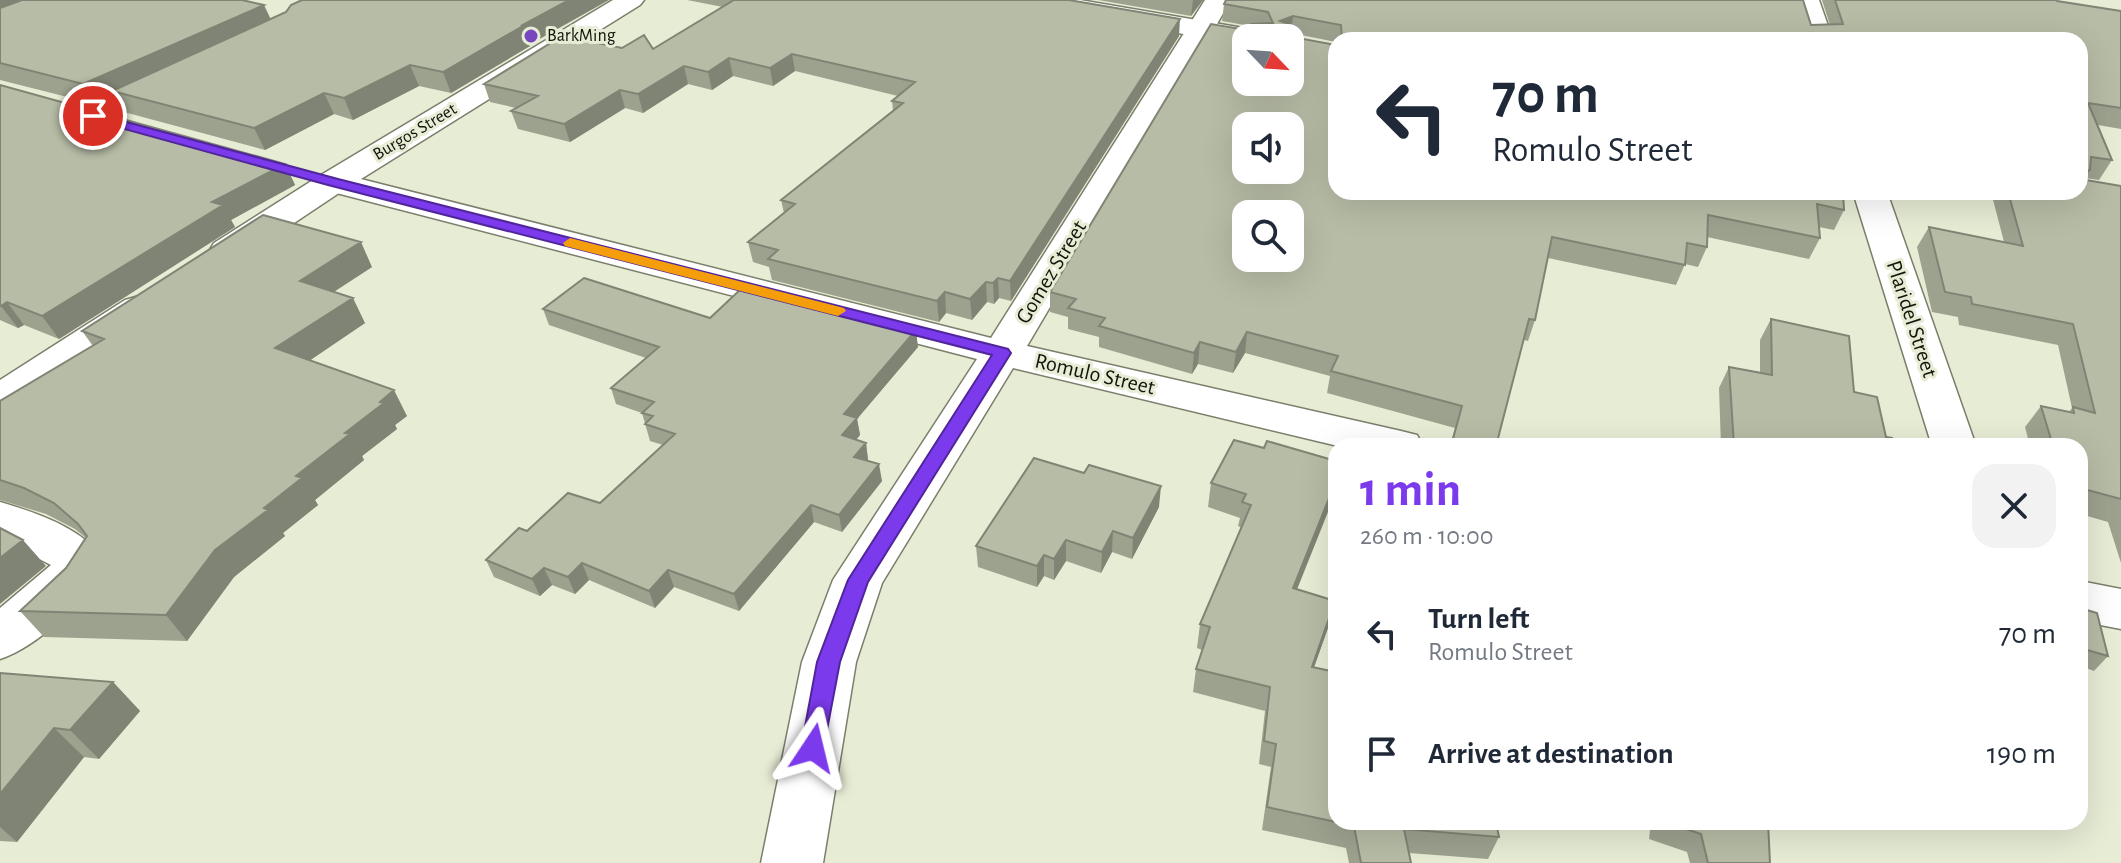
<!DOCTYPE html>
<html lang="en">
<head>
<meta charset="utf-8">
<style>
  body { margin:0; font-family:"Alegreya Sans",sans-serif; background:#f2f2f3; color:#1f2937; height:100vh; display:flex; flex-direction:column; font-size:30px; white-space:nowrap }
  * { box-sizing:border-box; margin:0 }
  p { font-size:26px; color:#747a83 }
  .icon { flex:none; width:44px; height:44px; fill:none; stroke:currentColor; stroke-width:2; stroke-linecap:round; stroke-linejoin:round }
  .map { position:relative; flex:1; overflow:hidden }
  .drawer { position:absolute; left:1328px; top:438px; width:760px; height:392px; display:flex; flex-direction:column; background:#fff; border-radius:24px; box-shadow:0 8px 32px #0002 }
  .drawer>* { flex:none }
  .banner { position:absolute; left:1328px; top:32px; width:760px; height:168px; border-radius:24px; box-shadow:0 8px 32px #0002; background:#fff; color:#1f2937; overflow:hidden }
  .needle { width:52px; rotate:115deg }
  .controls { position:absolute; left:1232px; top:24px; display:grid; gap:16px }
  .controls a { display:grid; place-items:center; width:72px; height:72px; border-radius:16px; background:#fff; box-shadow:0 8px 32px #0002; font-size:40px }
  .pin { position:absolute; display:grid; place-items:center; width:68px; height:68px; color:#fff; margin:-34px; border:4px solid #fff; border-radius:50%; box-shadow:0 2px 8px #0007 }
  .me { position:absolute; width:88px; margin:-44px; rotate:10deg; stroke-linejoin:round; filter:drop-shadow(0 0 6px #0008) }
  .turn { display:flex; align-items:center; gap:28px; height:168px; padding:0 32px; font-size:36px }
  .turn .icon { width:104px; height:104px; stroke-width:2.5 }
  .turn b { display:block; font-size:56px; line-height:68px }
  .round { display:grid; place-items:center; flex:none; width:84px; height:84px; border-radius:24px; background:#f2f2f3 }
  .headline { display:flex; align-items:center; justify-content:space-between; height:136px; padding:0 32px }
  h1 { font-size:48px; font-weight:700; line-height:60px; color:#7c3aed }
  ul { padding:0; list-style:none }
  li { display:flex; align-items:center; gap:24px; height:120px; padding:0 32px }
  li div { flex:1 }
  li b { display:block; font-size:30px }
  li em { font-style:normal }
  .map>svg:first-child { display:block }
</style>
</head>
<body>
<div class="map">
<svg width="2121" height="863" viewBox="0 0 2121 863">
  <rect width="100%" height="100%" fill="#e7ecd5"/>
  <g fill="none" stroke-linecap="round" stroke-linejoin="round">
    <defs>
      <path id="service" d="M153 82 162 88 160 92 100 120 93 122 83 116 86 112Z"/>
      <path id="minor" d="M1205 0H1231L1027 346 1401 431 1417 435 1423 446H1338L1013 368 882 583 856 662 823 863H761L802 662 833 580 977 359 321 189 316 182 321 175 333 172 991 338Z
        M1793 0H1819L1833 40H1805Z
        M1853 192H1887L1976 446H1932Z
        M0 502C37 513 87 529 106 564 86 600 39 646 0 659V608L51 565 0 539Z
        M2080 581 2121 589V629L2080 621Z"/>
      <path id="tertiary" d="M613 0H644L640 5 345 189 240 259 227 262 214 259 209 251 214 243 321 175Z
        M1022 0H1080L1255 30 1265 32 1269 38H1246V45L1035 8 1026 5Z
        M139 296 153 300 158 308 153 316 15 409 0 413V380L125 300Z"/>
    </defs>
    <!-- service casing -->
    <use href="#service" stroke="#7a7e6a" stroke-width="3"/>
    <!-- minor casing -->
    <use href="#minor" stroke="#7a7e6a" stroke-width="3"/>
    <!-- tertiary casing -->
    <use href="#tertiary" stroke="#7a7e6a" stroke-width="3"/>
    <!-- service -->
    <use href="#service" fill="#fff" fill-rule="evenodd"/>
    <!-- minor -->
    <use href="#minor" fill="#fff" fill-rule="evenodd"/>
    <!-- tertiary -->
    <use href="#tertiary" fill="#fff" fill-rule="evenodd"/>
  </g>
  <!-- wall -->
  <path fill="#9da28f" d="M0 0H20L4 7 270 19 529 45 530 46 451 93 419 86 353 120 334 114 265 150 124 112 114 96 95 104 0 80Z
    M687 0H1069L1179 36 1011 301 999 298 994 304 987 302 972 320 946 313 939 322 772 280 769 267 753 262 748 242 784 213 781 200 893 111 892 101 898 96 795 71 773 86 733 76 712 90 688 84 643 113 625 108 570 142 518 129 511 111 516 108 490 102 484 84 622 48 653 49 723 7Z
    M1098 0H1203L1191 16Z
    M1822 0H2056L2057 1 2121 11V129L2098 125 2112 160 2099 180 2085 178 2083 180 2121 186V563L2108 522 2080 514V446H2030L2025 427 2041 406 2069 412 2072 408 2058 345 1959 325 1958 317 1932 312 1917 247 1929 227 2004 242 1991 192H2080V40H1336V42L1291 33 1292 37 1843 192 1844 210 1834 230 1819 227 1820 238 1809 259 1707 237V247L1698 267 1685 264 1676 285 1548 258 1535 320 1528 341 1524 340 1496 446H1450L1455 428 1327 393 1330 376 1245 353 1233 373 1198 364 1192 374 1099 347V337L1068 329V317L1050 312V292L1247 30 1250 26 1222 21 1224 4 1811 25H1830Z
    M0 85 285 164 295 185 231 220 235 227 59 339 24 325 18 328 0 320Z
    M372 267 334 292 365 323 310 360 407 416 395 425 397 429 362 456 364 460 315 500 318 505 283 533 285 536 234 577 187 641 44 637 20 611 66 568 86 538 75 529 46 514 0 500V401L93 346 82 331Z
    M543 309 710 318 918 347 857 419 860 435 856 440 866 443 868 460 867 461 882 481 842 532 814 522 739 611 674 587 655 608 589 580 575 594 552 585 540 596 494 577 486 560 527 531 600 503 663 445 650 441 642 413 616 404 611 388 646 358 549 325Z
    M1771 319 1854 392 1886 437 1894 446H1721L1719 388 1729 367 1760 372V340Z
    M1234 440 1297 589 1335 601 1329 625 1314 667 1336 822 1499 837 1488 859 1409 853 1411 863H1349L1346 848 1262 830 1271 767 1259 764 1265 711 1193 692 1196 669 1202 650 1197 648 1200 624 1242 528 1238 526 1240 518 1208 507 1211 483Z
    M1159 507 1132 559 1112 552 1101 573 1066 561 1054 580 1044 576 1037 587 978 567 976 546Z
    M2080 608 2108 656 2094 671 2080 666Z
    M0 673 113 682 140 711 99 759 84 757 17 842 0 841Z
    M1651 822H1768L1770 863H1690L1687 852 1649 839Z"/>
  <!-- shaded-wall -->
  <path fill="#808474" d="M0 0H20L0 8Z
    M569 0H609L529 45 530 46 451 93 443 72 521 26Z
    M1193 0H1203L1191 16Z
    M264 5 273 24 112 91 114 96 95 104 83 84Z
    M1293 16 1291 33 1280 21Z
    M1180 19 1179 36 1011 301 1010 281Z
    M792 54 795 71 773 86 770 68Z
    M729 58 733 76 712 90 708 72Z
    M410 65 419 86 353 120 344 98Z
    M684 66 688 84 643 113 638 94Z
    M620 90 625 108 570 142 564 124Z
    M324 93 334 114 265 150 254 128Z
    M285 164 295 185 231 220 235 227 59 339 42 316 212 202Z
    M2090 170 2080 184V171Z
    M361 242 372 267 313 305 300 281Z
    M998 278 999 298 994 304 993 283Z
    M986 282 987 302 972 320 970 299Z
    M945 292 946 313 939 322 937 301Z
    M353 298 365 323 290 374 275 348Z
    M7 302 24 325 18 328 1 306Z
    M916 330 918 347 857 419 860 435 845 452 842 435 844 414Z
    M1247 332 1245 353 1233 373 1236 352Z
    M1200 342 1198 364 1192 374 1194 353Z
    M394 390 407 416 395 425 397 429 362 456 364 460 315 500 318 505 283 533 285 536 234 577 187 641 166 615 215 550 264 508 296 476 380 402Z
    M866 443 868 460 857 474 854 457Z
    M879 464 882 481 842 532 839 515Z
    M1336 481V492L1288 612 1293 588Z
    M1161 486 1159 507 1132 559 1133 538Z
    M811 505 814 522 739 611 734 594Z
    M1113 531 1112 552 1101 573 1102 552Z
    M23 540 46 566 0 604V558Z
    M1066 540V561L1054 580V559Z
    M1044 555V576L1037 587V566Z
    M582 563 589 580 575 594 568 577Z
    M544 568 552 585 540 596 532 579Z
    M668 570 674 587 655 608 649 591Z
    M1335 601 1329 625 1306 690 1312 667Z
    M113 682 140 711 99 759 70 730Z
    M54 728 84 757 17 842 0 827V794Z"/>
  <!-- building -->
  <path fill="#b7bca6" stroke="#808474" stroke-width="2" fill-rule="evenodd" d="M22 0H242L264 5 83 84 0 63V8Z
    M302 0H569L521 26H523L443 72 410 65 344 98 324 93 254 128 112 91 286 12 291 5Z
    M734 0H1069L1180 19 1010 281 998 278 993 283 986 282 970 299 945 292 937 301 768 259 778 250 748 242 795 204 781 200 903 103 892 101 915 82 792 54 770 68 729 58 708 72 684 66 638 94 620 90 564 124 511 111 538 96 484 84 562 36 622 48 644 35 653 49Z
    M1226 0H1803L1811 25 1843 24 1835 0H2056L2057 1 2121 11V108L2088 103 2112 160 2091 157 2090 170 2080 171V40H1342L1341 25 1293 16 1280 21 1289 24 1292 37 1336 45V192H1843L1844 210 1817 204 1820 238 1708 215 1707 247 1687 243 1685 265 1552 237 1535 320 1529 319 1496 446H1451L1462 406 1331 371 1338 356 1247 332 1236 352 1200 342 1194 353 1099 326 1105 318 1068 308 1076 299 1050 292 1211 24 1247 30 1251 24 1273 23 1268 12 1224 4ZM1246 38H1290V82H1246ZM1246 126H1290V170H1246ZM1246 214H1290V258H1246Z
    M0 85 285 164 212 202 223 205 42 316 7 302 1 306 0 305Z
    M2080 179 2121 186V499L2080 488V446H2053L2041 406 2074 413 2073 407 2095 413 2073 324 1972 304 1971 297 1945 292 1929 227 2023 246 2008 192H2080Z
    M263 215 361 242 300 281 353 298 275 348 394 390 380 402 384 403 345 433 350 434 296 476 302 478 264 508 268 510 215 550 166 615 20 611 66 568 87 536 78 524 54 503 24 488 0 480V401L104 339 82 331Z
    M584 278 710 318 744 286 916 330 844 414 857 418 842 435 866 443 854 457 879 464 839 515 811 505 734 594 668 570 649 591 582 563 568 577 544 568 532 579 486 560 519 528 527 531 568 493 600 503 675 434 645 424 653 416 642 413 654 402 611 388 659 347 543 309Z
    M1771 319 1849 336 1854 392 1877 397 1886 437 1892 438 1894 446H1734L1729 367 1772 375Z
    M1234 440 1264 448 1267 441 1336 461V481L1293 588 1335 601 1312 667 1336 672V822L1267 807 1276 744 1264 741 1270 687 1196 669 1210 627 1200 624 1251 505 1242 502 1246 494 1211 483Z
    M1034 458 1084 473 1089 465 1161 486 1133 538 1113 531 1102 552 1066 540 1054 559 1044 555 1037 566 976 546Z
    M0 528 23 540 0 558Z
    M2080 608 2097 613 2108 656 2080 648Z
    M0 673 113 682 70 730 54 728 0 794Z
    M1337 822H1496L1499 837 1404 829 1411 863H1361L1354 826Z
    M1666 822H1768L1770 863H1708L1701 834Z"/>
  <!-- route -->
  <path fill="#7c3aed" stroke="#51269a" stroke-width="2" d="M93 113 338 179 1008 349 1011 353 868 582 840 662 822 756 813 759 805 756 801 748 817 662 848 580 992 355 328 185 88 119 86 116Z"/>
  <!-- slow -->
  <path fill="#f59e0b" d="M570 238 844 308 846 311 838 316 565 246 563 243Z"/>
  <!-- markers -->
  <circle fill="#7647bf" stroke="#e7ecd5" stroke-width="3" cx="531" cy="36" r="8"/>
  <g text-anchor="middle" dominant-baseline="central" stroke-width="6" stroke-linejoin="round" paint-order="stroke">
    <!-- far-poi labels -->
    <g font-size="18" fill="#13150d" stroke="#e7ecd5" text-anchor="start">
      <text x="547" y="36">BarkMing</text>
    </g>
    <!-- far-street labels -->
    <g font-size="18" fill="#13150d" stroke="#e7ecd5">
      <text transform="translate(415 132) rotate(-31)">Burgos Street</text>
    </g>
    <!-- street labels -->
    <g font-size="22" fill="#13150d" stroke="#e7ecd5">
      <text transform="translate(1051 272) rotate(-59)">Gomez Street</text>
      <text transform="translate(1912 319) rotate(72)">Plaridel Street</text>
      <text transform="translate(1095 374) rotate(13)">Romulo Street</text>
    </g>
  </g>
</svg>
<div class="controls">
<a><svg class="needle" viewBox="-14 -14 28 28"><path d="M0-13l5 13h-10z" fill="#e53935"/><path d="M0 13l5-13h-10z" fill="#747a83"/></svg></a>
<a><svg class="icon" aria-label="sound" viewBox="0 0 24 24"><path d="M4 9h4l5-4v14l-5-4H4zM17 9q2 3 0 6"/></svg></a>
<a><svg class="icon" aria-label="search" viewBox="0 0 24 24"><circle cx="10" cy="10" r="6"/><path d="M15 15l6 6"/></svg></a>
</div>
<div class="pin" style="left:93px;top:116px;background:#d93025"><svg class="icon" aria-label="arrive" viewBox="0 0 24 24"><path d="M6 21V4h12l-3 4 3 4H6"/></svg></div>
<svg class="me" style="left:813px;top:748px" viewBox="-20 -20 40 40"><path d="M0-17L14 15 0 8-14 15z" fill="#7c3aed" stroke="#fff" stroke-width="4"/></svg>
<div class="banner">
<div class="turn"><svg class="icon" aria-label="left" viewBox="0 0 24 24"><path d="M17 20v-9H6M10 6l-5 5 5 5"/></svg><div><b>70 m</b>Romulo Street</div></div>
</div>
<section class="drawer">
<div class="headline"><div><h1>1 min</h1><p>260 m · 10:00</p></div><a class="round"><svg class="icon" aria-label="close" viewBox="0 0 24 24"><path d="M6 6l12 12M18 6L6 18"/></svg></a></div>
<ul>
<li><svg class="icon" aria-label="left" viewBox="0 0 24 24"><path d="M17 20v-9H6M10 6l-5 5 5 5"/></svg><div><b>Turn left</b><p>Romulo Street</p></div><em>70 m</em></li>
<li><svg class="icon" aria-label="arrive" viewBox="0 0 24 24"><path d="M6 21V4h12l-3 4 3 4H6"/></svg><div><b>Arrive at destination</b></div><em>190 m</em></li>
</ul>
</section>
</div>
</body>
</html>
